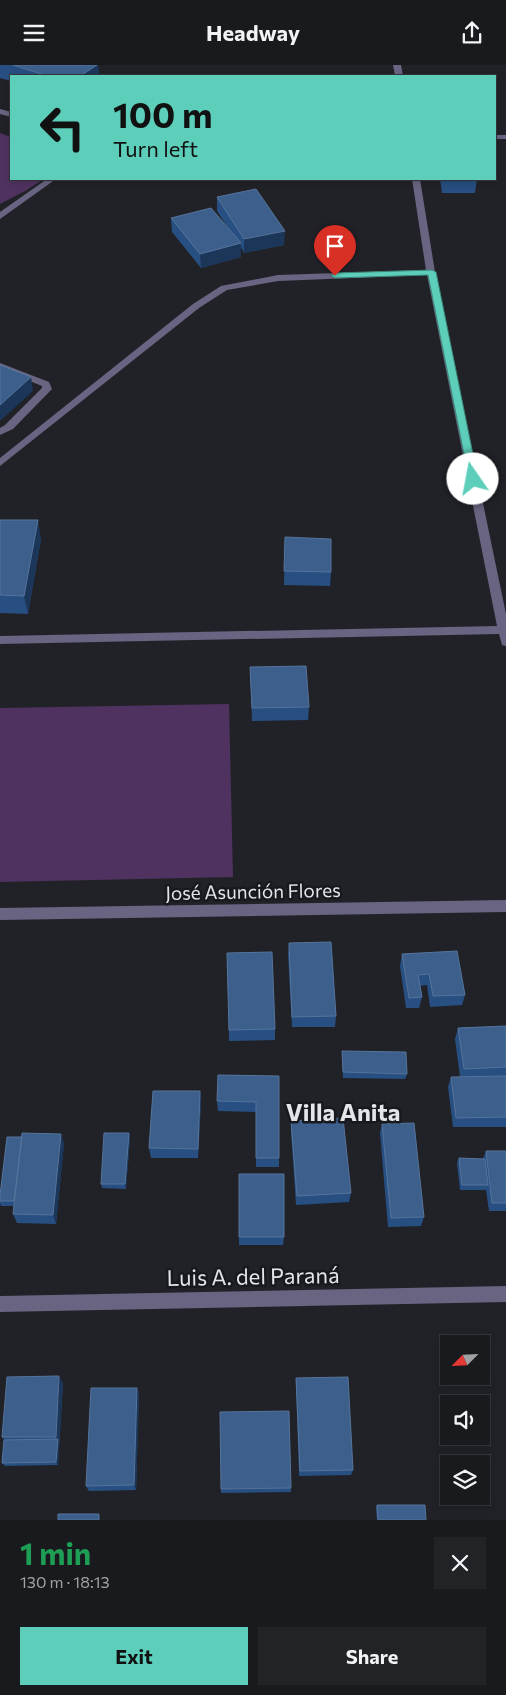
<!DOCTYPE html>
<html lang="en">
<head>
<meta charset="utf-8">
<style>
  body { margin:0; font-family:Commissioner,sans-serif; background:#222327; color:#f1f3f6; height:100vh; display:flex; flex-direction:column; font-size:19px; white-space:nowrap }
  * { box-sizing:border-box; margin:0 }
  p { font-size:16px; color:#9fa1a4 }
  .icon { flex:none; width:28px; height:28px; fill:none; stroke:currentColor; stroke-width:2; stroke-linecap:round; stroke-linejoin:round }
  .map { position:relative; height:1455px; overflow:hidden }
  .side { display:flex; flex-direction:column; background:#191a1e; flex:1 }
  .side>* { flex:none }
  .top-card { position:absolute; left:10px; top:10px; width:486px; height:105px; border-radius:0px; box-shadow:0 2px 8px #0003,0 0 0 1px #37383c; background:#5cceba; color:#111; overflow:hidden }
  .needle { width:32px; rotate:246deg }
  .controls { position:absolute; left:440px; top:1270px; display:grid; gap:10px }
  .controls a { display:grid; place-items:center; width:50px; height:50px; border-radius:0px; background:#191a1e; box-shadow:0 2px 8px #0003,0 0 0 1px #37383c; font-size:25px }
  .pin { position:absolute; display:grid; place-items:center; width:42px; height:42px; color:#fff; margin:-51px -21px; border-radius:50% 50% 50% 0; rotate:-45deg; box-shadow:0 0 5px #0007 }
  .pin .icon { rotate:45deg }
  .me { position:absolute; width:55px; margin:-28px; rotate:348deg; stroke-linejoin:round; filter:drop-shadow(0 0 4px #0008) }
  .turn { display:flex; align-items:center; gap:18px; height:105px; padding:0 20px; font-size:22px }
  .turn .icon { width:65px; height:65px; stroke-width:2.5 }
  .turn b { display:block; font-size:35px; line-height:42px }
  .round { display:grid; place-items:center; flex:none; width:52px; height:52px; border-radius:0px; background:#222327 }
  .headline { display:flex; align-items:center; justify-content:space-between; height:85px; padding:0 20px }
  h1 { font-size:30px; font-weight:700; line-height:38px; color:#1e9e55 }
  .primary-button { display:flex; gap:10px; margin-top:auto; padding:10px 20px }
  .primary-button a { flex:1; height:58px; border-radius:0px; background:#5cceba; color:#111; font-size:20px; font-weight:700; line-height:58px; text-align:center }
  .primary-button a+a { background:#222327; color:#f1f3f6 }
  header { display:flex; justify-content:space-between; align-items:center; height:65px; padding:0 20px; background:#191a1e; font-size:22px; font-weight:700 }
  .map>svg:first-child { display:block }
</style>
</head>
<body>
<header><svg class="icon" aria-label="menu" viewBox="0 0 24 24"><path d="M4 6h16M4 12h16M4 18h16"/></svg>Headway<svg class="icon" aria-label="share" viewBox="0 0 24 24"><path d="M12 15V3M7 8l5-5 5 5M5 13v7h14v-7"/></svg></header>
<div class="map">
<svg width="506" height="1455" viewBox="0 0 506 1455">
  <rect width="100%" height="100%" fill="#212228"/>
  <!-- green -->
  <path fill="#503260" d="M0 68 11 72V114H44L25 126 0 139Z
    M229 639 233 812 0 817V643Z"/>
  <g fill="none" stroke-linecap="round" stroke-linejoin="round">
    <!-- minor -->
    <path fill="#696481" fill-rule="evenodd" d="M393 0H401L403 11H395Z
      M0 44 11 47V52L0 49Z
      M495 70H506V74H495Z
      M47 114H56L0 154V147Z
      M412 114H420L435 207 506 549V581L502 580 499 569 0 579V571L497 561 427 210 278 216 227 225 199 243 0 401V393L193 239 221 221 278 210 426 205Z
      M0 298 49 317 52 324 13 364 0 370V363L5 360 42 323V321L0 304Z
      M506 835V847L0 855V843Z
      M506 1221V1237L0 1247V1231Z"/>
  </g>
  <!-- wall -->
  <path fill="#274f81" d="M0 0H98L99 11H11V16L0 13Z
    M440 114H477L475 128H442Z
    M217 132 284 180 244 188 241 182V192L201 203 172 167 171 153 230 166 217 146Z
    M0 455 41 474 28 549 0 548Z
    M285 472 331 507 330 521 284 520Z
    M250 602 309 642 308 655 252 656Z
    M289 878 336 951 335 962H292L288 889Z
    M227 888 275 964V975L229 976Z
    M402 889 465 930 462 940 430 942 427 920 420 921 422 932 419 943H406L400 901Z
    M506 961V1062H453L448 1022 451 1012H460L455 974 458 963Z
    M342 986 407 1009 405 1014 343 1013 342 991Z
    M279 1011V1102H256V1047L218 1046 217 1036Z
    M200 1026 201 1036 198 1093H151L149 1083Z
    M291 1056 351 1128 349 1137 296 1140 291 1066Z
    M382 1059 424 1152 421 1161 388 1162 380 1068Z
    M129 1068 130 1073 126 1124 102 1123 101 1119Z
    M64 1078 56 1159 17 1158 13 1149 14 1141H1L0 1138V1130Z
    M486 1086H506V1146H489L486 1125H460L457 1098 459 1093 483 1094Z
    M239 1109 284 1172 283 1180H239Z
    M296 1313 353 1405 351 1410 299 1411 296 1319Z
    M63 1318 58 1400 5 1401 2 1398 4 1375 2 1372Z
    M139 1329 136 1425 89 1426 86 1421Z
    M291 1423V1427L221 1428V1424Z
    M377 1440 426 1455H377L376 1442Z"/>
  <!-- shaded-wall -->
  <path fill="#1c3659" d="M97 0H98L99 11H80Z
    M285 166 284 180 244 188V174Z
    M241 178V192L201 203 200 189Z
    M31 312 33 326 0 356V340Z
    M38 455 41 474 28 549 24 531Z
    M200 1026 201 1036 198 1093V1084Z
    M129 1068 130 1073 126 1124 125 1119Z
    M61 1069 64 1078 56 1159 53 1150Z
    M59 1311 63 1318 58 1400 56 1397 58 1375 56 1372Z
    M137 1323 139 1329 136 1425 134 1420Z"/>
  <!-- building -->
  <path fill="#3c5f8c" stroke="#56749b" d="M13 0H97L80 11H48Z
    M443 114H477V115L444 114Z
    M256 124 285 166 244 174 217 132Z
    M211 143 241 178 200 189 171 153Z
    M0 300 31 312 0 340Z
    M0 455H38L24 531 0 530Z
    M285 472 331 474V507L284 506Z
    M306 601 309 642 252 643 250 602Z
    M331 877 336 951 292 952 289 878Z
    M457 886 465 930 433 931 429 909 418 910 422 932 409 933 402 889Z
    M272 887 275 964 229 965 227 888Z
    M506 961V1002L464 1004 458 963Z
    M342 986 406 987 407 1009 343 1007Z
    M218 1010 279 1011V1093H256V1037L217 1036Z
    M506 1011V1052L456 1053 451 1012Z
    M153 1026H200L198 1084 149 1083Z
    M343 1053 351 1128 297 1131 291 1056Z
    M414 1058 424 1152 391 1153 382 1059Z
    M22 1068 61 1069 53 1150 13 1149Z
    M104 1068H129L125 1119H101Z
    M7 1072H22L14 1136H0V1130Z
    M486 1086H506V1138H492Z
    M459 1093 485 1094 488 1120H462Z
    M239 1109H284V1172H239Z
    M59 1311 56 1372H2L7 1312Z
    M348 1312 353 1405 300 1406 296 1313Z
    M91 1323H137L134 1420 86 1421Z
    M289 1346 291 1423 221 1424 220 1347Z
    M58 1374 56 1397 2 1398 4 1375Z
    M377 1440H425L426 1455H378Z
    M58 1449H99V1455H58Z"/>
  <!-- route -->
  <path fill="#5cceba" stroke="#3c8679" d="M432 205 436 207 478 414 473 418 469 414 428 210 335 213 331 211 335 208Z"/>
  <g text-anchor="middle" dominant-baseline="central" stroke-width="5" stroke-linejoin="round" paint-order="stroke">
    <!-- street labels -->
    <g font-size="19" fill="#e4e5e9" stroke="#17191e">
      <text transform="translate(253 826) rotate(-1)">José Asunción Flores</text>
    </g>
    <!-- near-street labels -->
    <g font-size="22" fill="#e4e5e9" stroke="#17191e">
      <text transform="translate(253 1211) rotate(-1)">Luis A. del Paraná</text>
    </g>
    <!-- district labels -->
    <g font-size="24" font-weight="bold" fill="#e4e5e9" stroke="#17191e">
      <text x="343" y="1046">Villa Anita</text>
    </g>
  </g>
</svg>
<div class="controls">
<a><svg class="needle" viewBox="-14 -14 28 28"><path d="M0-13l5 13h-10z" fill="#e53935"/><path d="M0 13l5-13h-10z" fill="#9fa1a4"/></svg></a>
<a><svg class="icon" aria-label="sound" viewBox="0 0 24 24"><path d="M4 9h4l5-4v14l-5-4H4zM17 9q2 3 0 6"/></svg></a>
<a><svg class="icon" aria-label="layers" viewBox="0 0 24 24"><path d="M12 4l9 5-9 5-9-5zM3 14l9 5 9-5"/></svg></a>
</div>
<div class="pin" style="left:335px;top:211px;background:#d93025"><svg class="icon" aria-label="arrive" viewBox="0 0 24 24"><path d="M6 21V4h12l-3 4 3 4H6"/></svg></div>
<svg class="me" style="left:473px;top:414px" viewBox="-20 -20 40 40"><circle r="19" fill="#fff"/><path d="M0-13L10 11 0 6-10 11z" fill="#5cceba"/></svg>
<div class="top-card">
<div class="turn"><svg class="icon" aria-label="left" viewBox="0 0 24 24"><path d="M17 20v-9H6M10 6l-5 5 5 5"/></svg><div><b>100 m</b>Turn left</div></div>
</div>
</div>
<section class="side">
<div class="headline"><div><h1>1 min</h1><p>130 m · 18:13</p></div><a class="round"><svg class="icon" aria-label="close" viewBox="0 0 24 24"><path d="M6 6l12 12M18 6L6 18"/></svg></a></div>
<div class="primary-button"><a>Exit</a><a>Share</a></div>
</section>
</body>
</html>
